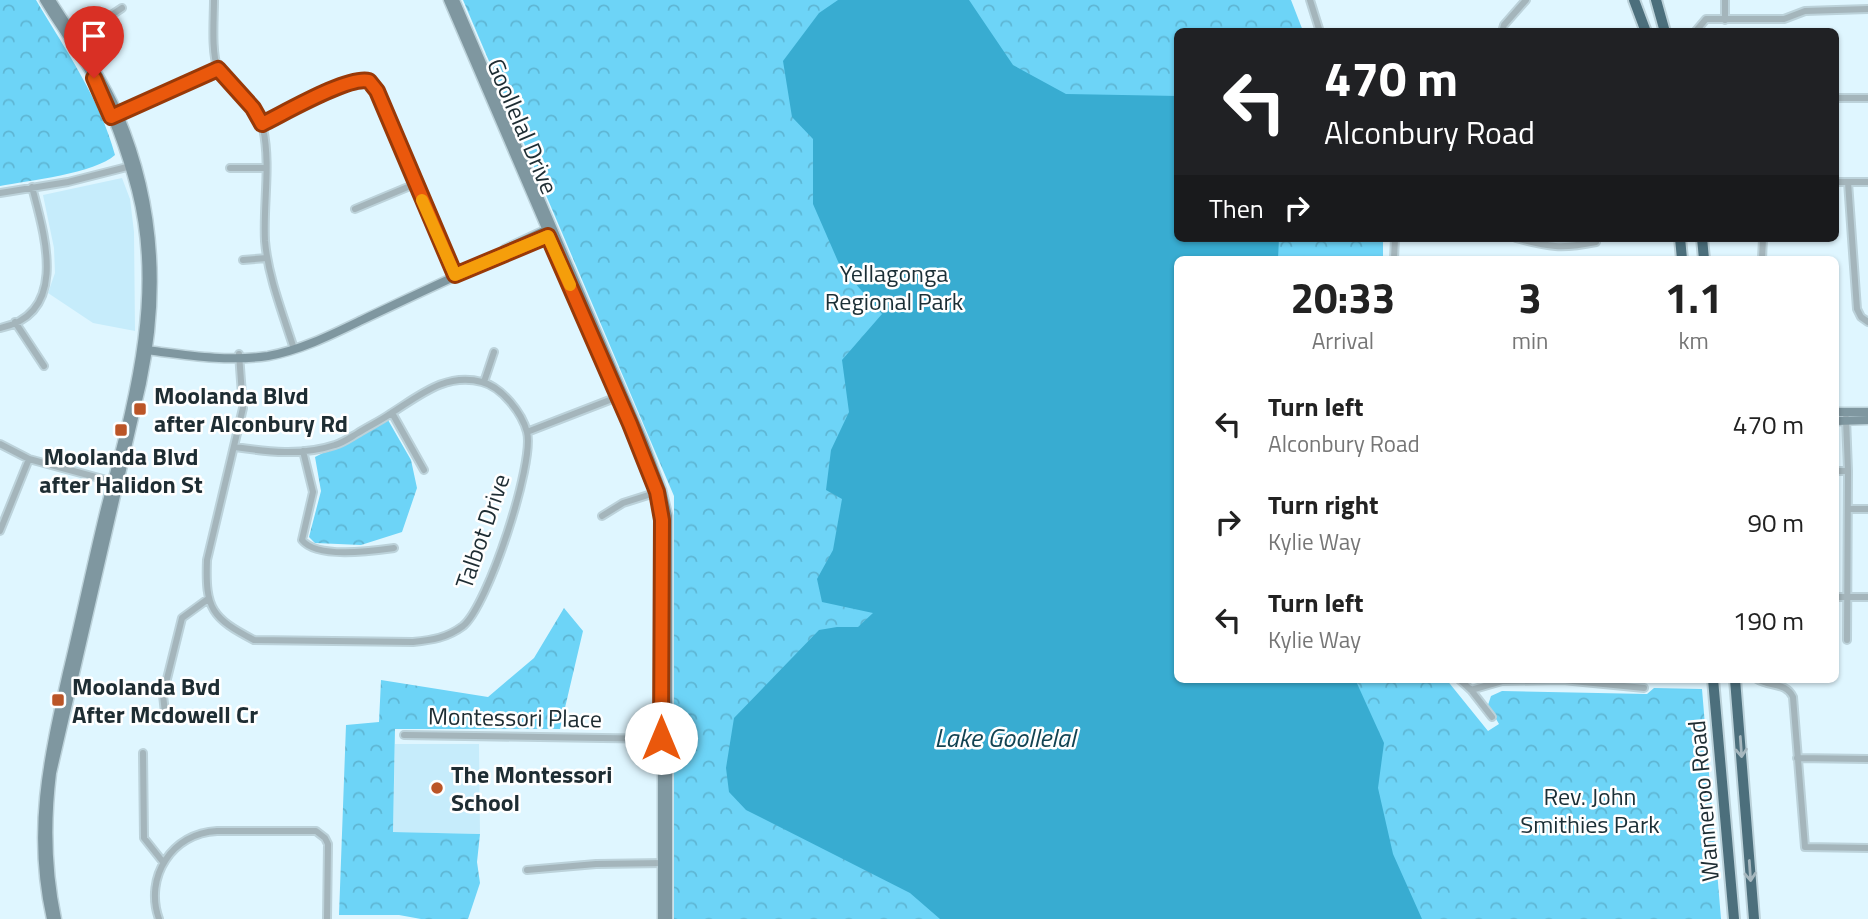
<!DOCTYPE html>
<html lang="en">
<head>
<meta charset="utf-8">
<style>
  body { margin:0; font-family:"Titillium Web",sans-serif; background:#f6f6f6; color:#222; height:100vh; display:flex; flex-direction:column; font-size:26px; white-space:nowrap }
  * { box-sizing:border-box; margin:0 }
  p { font-size:23px; color:#767676 }
  .icon { flex:none; width:38px; height:38px; fill:none; stroke:currentColor; stroke-width:2; stroke-linecap:round; stroke-linejoin:round }
  .map { position:relative; flex:1; overflow:hidden }
  .drawer { position:absolute; left:1174px; top:256px; width:665px; height:427px; display:flex; flex-direction:column; background:#fff; border-radius:10px; box-shadow:0 2px 5px #0004 }
  .drawer>* { flex:none }
  .banner { position:absolute; left:1174px; top:28px; width:665px; height:214px; border-radius:10px; box-shadow:0 2px 5px #0004; background:#202124; color:#fff; overflow:hidden }
  .pin { position:absolute; display:grid; place-items:center; width:60px; height:60px; color:#fff; margin:-72px -30px; border-radius:50% 50% 50% 0; rotate:-45deg; box-shadow:0 0 7px #0007 }
  .pin .icon { rotate:45deg }
  .me { position:absolute; width:77px; margin:-38px; rotate:0deg; stroke-linejoin:round; filter:drop-shadow(0 0 5px #0008) }
  .turn { display:flex; align-items:center; gap:24px; height:147px; padding:0 35px; font-size:32px }
  .turn .icon { width:91px; height:91px; stroke-width:2.5 }
  .turn b { display:block; font-size:49px; line-height:60px }
  .then { display:flex; align-items:center; height:66px; padding:0 35px; background:#0003; gap:14px; font-size:26px }
  .eta { display:flex; justify-content:space-evenly; align-items:center; height:119px; text-align:center }
  .eta b { font-size:42px; font-weight:700; line-height:49px }
  ul { padding:0; list-style:none }
  li { display:flex; align-items:center; gap:21px; height:98px; padding:0 35px }
  li div { flex:1 }
  li b { display:block; font-size:26px }
  li em { font-style:normal }
  .map>svg:first-child { display:block }
</style>
</head>
<body>
<div class="map">
<svg width="1868" height="919" viewBox="0 0 1868 919">
  <defs>
    <pattern id="forest-crowns" width="20" height="18" patternUnits="userSpaceOnUse" patternTransform="scale(1.75)"><rect width="20" height="18" fill="#6dd4f7"/><path d="M2 6a3 3 0 1 1 6 0M12 15a3 3 0 1 1 6 0" fill="none" stroke="#5eb6d4"/></pattern>
  </defs>
  <rect width="100%" height="100%" fill="#dff6ff"/>
  <!-- built -->
  <path fill="#c6ecfb" d="M122 178 130 199 134 232 135 331 93 323 48 293 55 273 54 248 43 195Z
    M395 744H479L480 834 393 832Z"/>
  <!-- forest -->
  <path fill="url(#forest-crowns)" d="M0 0H36C65 49 100 99 115 155 96 173 27 181 0 186Z
    M463 0H1291L1303 31 1178 32V238H1383V259H1178V679H1446L1488 731 1499 724 1488 705 1491 696 1502 691 1647 694 1654 688 1702 689 1721 919H674V496Z
    M388 420 411 460 417 488 402 532 361 545 315 543 309 537 321 491 315 457Z
    M564 608 583 631 560 729H395L393 832 480 834 477 862 480 883 468 919H421L399 915H339L346 725 379 722 381 680 488 697 534 658Z"/>
  <!-- water -->
  <path fill="#38acd1" d="M838 0H969L1013 65 1066 94 1178 96V238H1279L1278 259H1178V679H1355L1384 743 1378 788 1393 854 1422 919H940L910 893 746 810 729 792 726 768 734 718 819 630 837 627H858L873 613 822 602 817 579 833 550 842 499 826 490 831 450 849 412 842 360 882 314 840 266 813 204V139L792 117 783 61 819 13Z"/>
  <g fill="none" stroke-linecap="round" stroke-linejoin="round">
    <defs>
      <path id="street" d="M214 0C214 18 211 53 218 69 228 90 258 104 263 128 271 165 263 204 265 241 268 277 283 314 294 349
        M1310 0 1320 32
        M1725 0V20
        M1502 32 1504 25 1526 0
        M1695 32 1706 19H1784L1805 11 1868 9
        M74 40 122 8
        M1836 98H1868
        M116 115 218 69
        M262 124C282 114 341 80 359 79 368 79 373 84 377 91L455 275
        M230 168H266
        M1836 182H1868
        M1848 182 1857 309 1861 317 1868 322
        M0 193 68 182 131 166
        M355 209 415 184
        M1516 238C1548 247 1562 249 1596 242
        M1394 259 1395 238
        M1762 259 1763 238
        M243 260 267 258
        M15 322 44 366
        M0 328C70 314 44 233 32 187
        M484 382 494 352
        M392 413 424 470
        M1846 418 1848 471 1847 640
        M527 432 620 396
        M0 444 29 459 114 482
        M235 447C268 452 302 456 335 445 343 443 351 437 358 433 369 426 380 421 390 414 419 396 446 372 482 382 502 387 522 413 527 432 535 462 488 606 463 626 447 638 432 640 413 642L254 640C212 618 205 609 207 560L243 408 239 354
        M303 451 313 492 302 540C317 559 372 551 394 548
        M1836 471H1848
        M1848 509H1868
        M602 516 623 503 661 491
        M0 531 29 459
        M1836 597H1868
        M1459 679 1471 690 1492 717
        M1757 679C1770 687 1786 682 1793 697L1805 847 1868 848
        M1471 690 1502 681 1563 680 1644 688
        M165 713 163 695 182 618 208 599
        M404 735 665 739
        M143 753 144 838 163 862
        M1797 758 1868 759
        M527 870 596 864 665 863
        M159 919C144 877 172 833 217 831H316L325 838 328 844 327 919"/>
      <path id="secondary" d="M44 0C60 27 80 53 95 81 113 115 126 152 136 190 164 299 131 407 104 513 91 566 80 620 67 673 48 758 31 831 51 919
        M51 0C75 37 101 74 119 115 156 202 161 291 142 383L52 773C46 822 47 871 57 919
        M448 0 630 424 657 492 662 520V919
        M455 0 644 442 662 490 668 516V919
        M505 249 550 228
        M146 350C186 355 227 362 268 356 301 350 331 335 362 320 424 291 487 260 551 235
        M1836 412H1868
        M1836 421 1868 420"/>
      <path id="highway" d="M1634 0 1646 32
        M1656 0 1665 32
        M1680 238 1682 259
        M1702 238 1704 259
        M1713 679 1734 919
        M1735 679 1754 919"/>
    </defs>
    <!-- street casing -->
    <use href="#street" stroke="#bcd2da" stroke-width="10"/>
    <!-- secondary casing -->
    <use href="#secondary" stroke="#bcd2da" stroke-width="11"/>
    <!-- highway casing -->
    <use href="#highway" stroke="#bcd2da" stroke-width="14"/>
    <!-- street -->
    <use href="#street" stroke="#a4b5bb" stroke-width="6"/>
    <!-- secondary -->
    <use href="#secondary" stroke="#7f97a0" stroke-width="8"/>
    <!-- highway -->
    <use href="#highway" stroke="#4c6f7c" stroke-width="10"/>
  </g>
  <!-- one-way arrows -->
  <defs><path id="oneway-shaft" d="M-6 0H5M1.5-3L5.5 0L1.5 3" fill="none" stroke-width="1.6" stroke-linecap="round" stroke-linejoin="round" transform="scale(1.75)"/></defs>
  <g stroke="#a6b7be">
    <use href="#oneway-shaft" transform="translate(1741 747) rotate(86)"/>
    <use href="#oneway-shaft" transform="translate(1750 871) rotate(86)"/>
  </g>
  <g fill="none" stroke-linecap="round" stroke-linejoin="round">
    <defs>
      <path id="route" d="M94 78 111 117 218 69 253 108 262 124C283 114 349 75 369 81L377 91 455 275 548 236 630 424 657 492 662 520 661 738"/>
    </defs>
    <!-- route casing -->
    <use href="#route" stroke="#983908" stroke-width="18"/>
    <!-- route -->
    <use href="#route" stroke="#ea580c" stroke-width="12"/>
    <!-- slow -->
    <path stroke="#f59e0b" stroke-width="12" d="M422 200 455 275 548 236 570 285"/>
  </g>
  <!-- markers -->
  <g fill="#bb5527" stroke="#fff" stroke-width="2.5">
    <rect x="133" y="402" width="14" height="14" rx="3.5"/>
    <rect x="114" y="423" width="14" height="14" rx="3.5"/>
    <rect x="51" y="693" width="14" height="14" rx="3.5"/>
    <circle cx="437" cy="788" r="7"/>
  </g>
  <g text-anchor="middle" dominant-baseline="central" stroke-width="5" stroke-linejoin="round" paint-order="stroke">
    <!-- street labels -->
    <g font-size="24" fill="#1e2d33" stroke="#fff">
      <text transform="translate(523 126) rotate(67)">Goollelal Drive</text>
      <text transform="translate(482 531) rotate(-71)">Talbot Drive</text>
      <text transform="translate(515 717) rotate(1)">Montessori Place</text>
      <text transform="translate(1703 801) rotate(-95)">Wanneroo Road</text>
    </g>
    <!-- park labels -->
    <g font-size="24" fill="#1b2f36" stroke="#fff">
      <text x="894" y="273">Yellagonga<tspan x="894" dy="28">Regional Park</tspan></text>
      <text x="1590" y="796">Rev. John<tspan x="1590" dy="28">Smithies Park</tspan></text>
    </g>
    <!-- poi labels -->
    <g font-size="24" font-weight="bold" fill="#1e2d33" stroke="#fff" text-anchor="start">
      <text x="154" y="395">Moolanda Blvd<tspan x="154" dy="28">after Alconbury Rd</tspan></text>
      <text x="121" y="456" text-anchor="middle">Moolanda Blvd<tspan x="121" dy="28">after Halidon St</tspan></text>
      <text x="72" y="686">Moolanda Bvd<tspan x="72" dy="28">After Mcdowell Cr</tspan></text>
      <text x="451" y="774">The Montessori<tspan x="451" dy="28">School</tspan></text>
    </g>
    <!-- water labels -->
    <g font-size="26" font-style="italic" fill="#124352" stroke="#fff">
      <text x="1005" y="737">Lake Goollelal</text>
    </g>
  </g>
</svg>
<div class="pin" style="left:94px;top:78px;background:#d93025"><svg class="icon" aria-label="arrive" viewBox="0 0 24 24"><path d="M6 21V4h12l-3 4 3 4H6"/></svg></div>
<svg class="me" style="left:661px;top:738px" viewBox="-20 -20 40 40"><circle r="19" fill="#fff"/><path d="M0-13L10 11 0 6-10 11z" fill="#ea580c"/></svg>
<div class="banner">
<div class="turn"><svg class="icon" aria-label="left" viewBox="0 0 24 24"><path d="M17 20v-9H6M10 6l-5 5 5 5"/></svg><div><b>470 m</b>Alconbury Road</div></div>
<div class="then">Then<svg class="icon" aria-label="right" viewBox="0 0 24 24"><path d="M7 20v-9h11M14 6l5 5-5 5"/></svg></div>
</div>
<section class="drawer">
<div class="eta">
<div><b>20:33</b><p>Arrival</p></div>
<div><b>3</b><p>min</p></div>
<div><b>1.1</b><p>km</p></div>
</div>
<ul>
<li><svg class="icon" aria-label="left" viewBox="0 0 24 24"><path d="M17 20v-9H6M10 6l-5 5 5 5"/></svg><div><b>Turn left</b><p>Alconbury Road</p></div><em>470 m</em></li>
<li><svg class="icon" aria-label="right" viewBox="0 0 24 24"><path d="M7 20v-9h11M14 6l5 5-5 5"/></svg><div><b>Turn right</b><p>Kylie Way</p></div><em>90 m</em></li>
<li><svg class="icon" aria-label="left" viewBox="0 0 24 24"><path d="M17 20v-9H6M10 6l-5 5 5 5"/></svg><div><b>Turn left</b><p>Kylie Way</p></div><em>190 m</em></li>
</ul>
</section>
</div>
</body>
</html>
